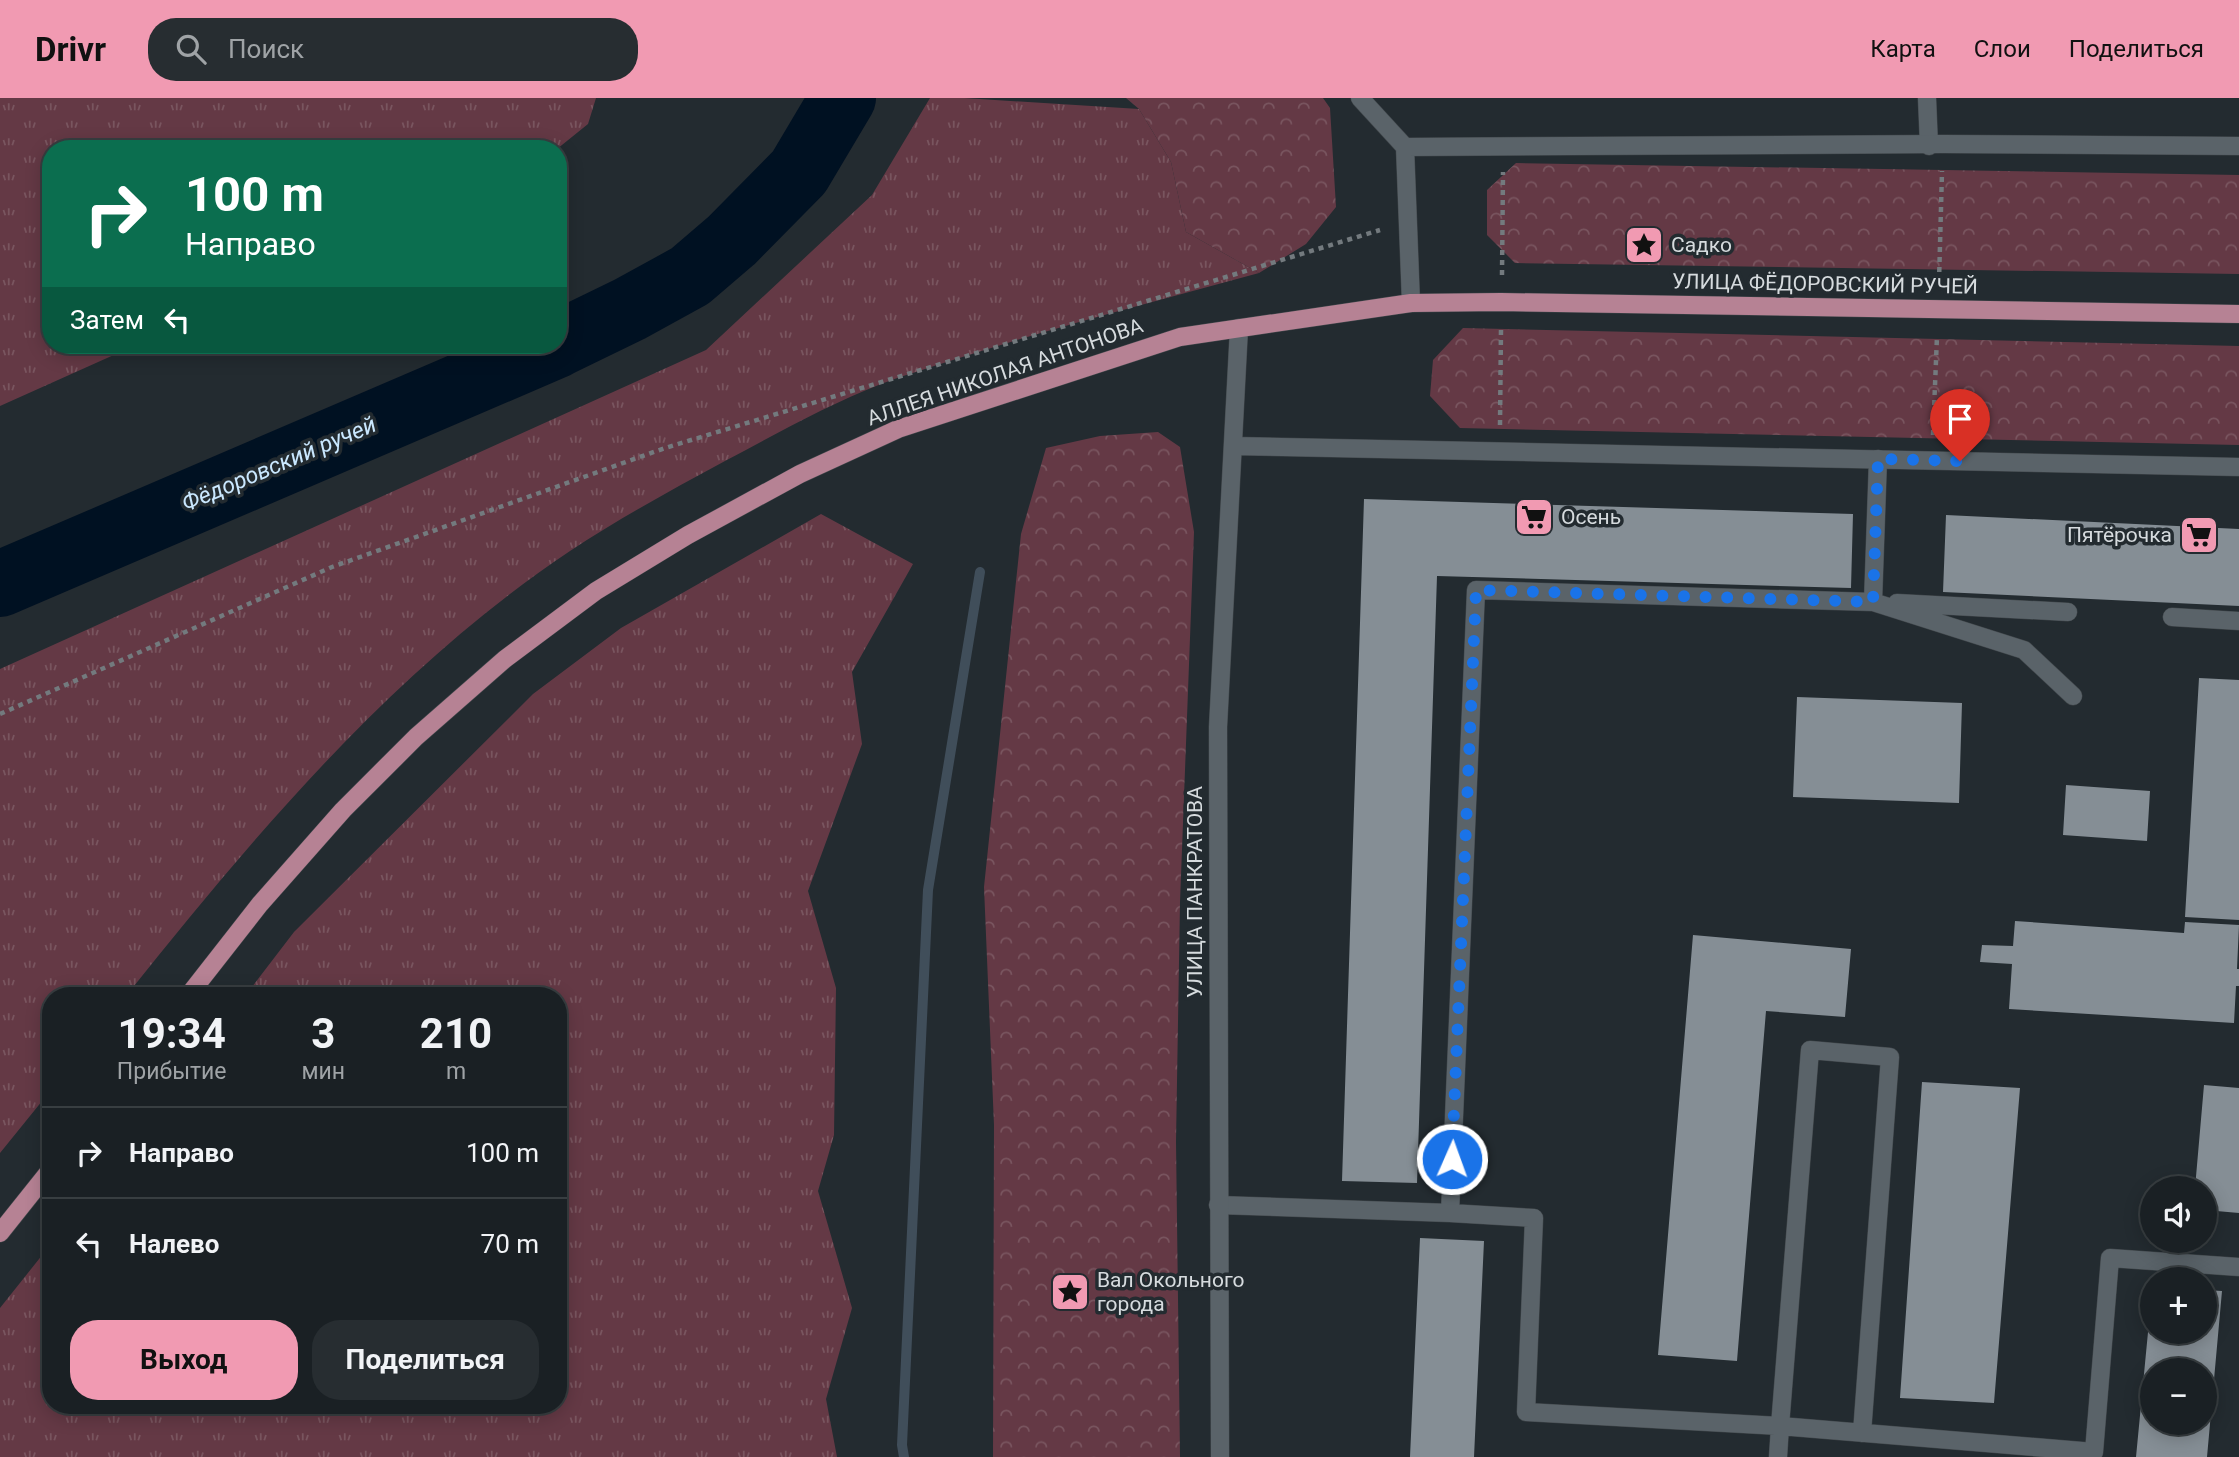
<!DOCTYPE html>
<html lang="ru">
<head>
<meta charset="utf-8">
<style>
  body { margin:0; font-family:Roboto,sans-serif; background:#272d31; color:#f1f3f6; height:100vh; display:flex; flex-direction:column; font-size:26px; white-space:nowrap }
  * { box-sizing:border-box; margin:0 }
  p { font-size:23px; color:#9fa3a6 }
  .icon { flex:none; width:38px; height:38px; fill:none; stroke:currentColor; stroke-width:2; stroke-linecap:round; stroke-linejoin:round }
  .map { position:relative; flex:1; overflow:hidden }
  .panel { position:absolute; left:42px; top:889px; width:525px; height:427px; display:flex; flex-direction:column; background:#1a2024; border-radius:28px; box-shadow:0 4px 18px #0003,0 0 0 2px #383e41 }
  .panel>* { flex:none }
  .guide { position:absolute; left:42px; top:42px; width:525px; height:214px; border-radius:28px; box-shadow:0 4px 18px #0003,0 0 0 2px #383e41; background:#0b6e4f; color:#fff; overflow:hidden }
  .buttons { position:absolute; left:2140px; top:1078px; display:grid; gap:14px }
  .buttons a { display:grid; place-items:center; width:77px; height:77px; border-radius:50%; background:#1a2024; box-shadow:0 4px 18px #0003,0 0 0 2px #383e41; font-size:35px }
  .pin { position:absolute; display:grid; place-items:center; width:60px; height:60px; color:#fff; margin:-72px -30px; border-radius:50% 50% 50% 0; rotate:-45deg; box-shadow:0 0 7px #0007 }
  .pin .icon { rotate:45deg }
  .me { position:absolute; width:77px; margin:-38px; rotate:2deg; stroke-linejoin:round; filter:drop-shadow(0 0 5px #0008) }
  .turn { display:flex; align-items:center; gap:24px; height:147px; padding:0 28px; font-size:32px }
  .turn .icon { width:91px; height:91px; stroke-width:2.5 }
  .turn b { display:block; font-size:49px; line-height:60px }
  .then { display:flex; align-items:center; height:66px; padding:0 28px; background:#0003; gap:14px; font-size:26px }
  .eta { display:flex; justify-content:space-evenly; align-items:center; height:119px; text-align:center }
  .eta b { font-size:42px; font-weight:700; line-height:49px }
  .action { display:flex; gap:14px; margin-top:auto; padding:14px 28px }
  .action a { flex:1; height:80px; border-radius:28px; background:#f19ab2; color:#111; font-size:28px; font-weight:700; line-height:80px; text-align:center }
  .action a+a { background:#272d31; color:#f1f3f6 }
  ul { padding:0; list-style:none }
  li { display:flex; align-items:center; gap:21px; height:91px; padding:0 28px; border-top:2px solid #383e41 }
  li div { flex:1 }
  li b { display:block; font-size:26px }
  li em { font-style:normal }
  header { display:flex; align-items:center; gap:42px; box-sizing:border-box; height:98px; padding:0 35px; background:#f19ab2; color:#111 }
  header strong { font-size:33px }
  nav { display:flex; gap:38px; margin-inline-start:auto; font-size:24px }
  .search { width:490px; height:63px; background:#272d31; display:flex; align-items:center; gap:18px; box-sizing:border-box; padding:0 24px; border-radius:28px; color:#9fa3a6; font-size:26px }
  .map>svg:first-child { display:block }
</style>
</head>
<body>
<header>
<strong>Drivr</strong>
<div class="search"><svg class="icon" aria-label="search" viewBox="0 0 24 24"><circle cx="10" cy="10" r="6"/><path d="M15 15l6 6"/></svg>Поиск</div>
<nav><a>Карта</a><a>Слои</a><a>Поделиться</a></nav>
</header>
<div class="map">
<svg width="2239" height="1359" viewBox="0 0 2239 1359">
  <defs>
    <pattern id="grass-tufts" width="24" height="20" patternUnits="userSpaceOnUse" patternTransform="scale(1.75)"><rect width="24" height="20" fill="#643945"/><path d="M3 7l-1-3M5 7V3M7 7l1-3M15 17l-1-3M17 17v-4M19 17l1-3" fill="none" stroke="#79555f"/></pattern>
    <pattern id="park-crowns" width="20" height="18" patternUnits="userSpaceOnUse" patternTransform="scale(1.75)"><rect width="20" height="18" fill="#643945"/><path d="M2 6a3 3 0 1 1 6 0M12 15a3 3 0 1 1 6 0" fill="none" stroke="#79555f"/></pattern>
  </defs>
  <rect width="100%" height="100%" fill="#232b30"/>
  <!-- grass -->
  <path fill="url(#grass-tufts)" d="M0 0H596L588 26 557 51H51V247H136L0 308Z
    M930 0H964L1139 11 1171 64 1186 134 1259 175C1157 203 1054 229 953 262 929 270 904 277 881 286 827 307 776 336 725 363 673 391 620 420 570 453 394 571 257 734 126 898H51V992L0 1055V571L706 252 872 97Z
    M821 416 913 466 852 574 862 646 808 793 836 890 834 1037 818 1093 852 1210 826 1301 837 1359H0V1210L51 1146V1307H558V898H245L294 834 533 596 621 530Z"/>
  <!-- park -->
  <path fill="url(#park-crowns)" d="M1126 0H1323L1330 10 1336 109 1306 146 1259 175 1186 134 1171 64 1139 11Z
    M1516 65 2239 77V176L1515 165 1487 137V92Z
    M1463 230 2239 248V347L1460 330 1430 298 1433 262Z
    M1158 334 1180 349 1194 434 1180 804 1176 1044 1180 1359H993L994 1027 984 789 1021 436 1046 350 1100 338Z"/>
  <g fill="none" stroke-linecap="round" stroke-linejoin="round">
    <!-- stream -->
    <path stroke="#404e5a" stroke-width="10" d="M904 1359 902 1347 928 792 980 474"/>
    <!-- river -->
    <path stroke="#012" stroke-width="66" d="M558 246 630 211 690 178 732 142 799 74 843 0
      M0 486 557 247"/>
  </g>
  <!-- building -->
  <path fill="#858e95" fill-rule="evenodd" d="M1364 401 1853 416 1851 490 1437 478 1417 1085 1342 1083Z
    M1946 417 2239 431V508L1943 494Z
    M2199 580 2239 582V822L2185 819Z
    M1797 599 1962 605 1959 705 1793 699Z
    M2066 687 2150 693 2147 743 2063 737Z
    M2015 823 2184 835 2185 824 2239 827 2237 871H2239V888H2236L2234 925 2009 911 2012 866 1980 864 1982 847 2013 848Z
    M1693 837 1851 851 1845 919 1766 913 1737 1263 1658 1257Z
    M1922 984 2020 990 1994 1305 1900 1300Z
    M2204 987 2239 990V1115L2205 1112V1090H2195Z
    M1420 1140 1484 1143 1474 1359H1410Z
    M2205 1192 2222 1193 2207 1359H2136L2151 1203H2152V1234H2205ZM2152 1272H2205V1325H2152Z"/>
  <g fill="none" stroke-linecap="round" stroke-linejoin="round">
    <defs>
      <path id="service" d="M1927 0 1929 48
        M1873 504 2024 552 2073 598
        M1897 505 2068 514
        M2172 519 2239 523
        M1218 1107 1450 1115
        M1862 1335 1890 959 1810 952 1780 1328 1526 1314 1534 1120 1450 1115 1476 492 1873 504 1878 361
        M1778 1359 1780 1328 2094 1354 2110 1160 2239 1169"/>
      <path id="minor" d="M1360 0 1405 49 1411 205
        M1405 49 1943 46 2239 48
        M1233 348 2239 369
        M1220 1359 1218 629 1239 230"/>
      <path id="primary" d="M188 898 260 806 343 712 416 639 505 561 596 493 688 437 800 376 898 331 1180 239 1411 205 1501 204 2239 216
        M0 1135 51 1071"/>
    </defs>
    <!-- service casing -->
    <use href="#service" stroke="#41474b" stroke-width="19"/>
    <!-- minor casing -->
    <use href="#minor" stroke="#41474b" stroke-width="19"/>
    <!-- primary casing -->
    <use href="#primary" stroke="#41474b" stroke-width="19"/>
    <!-- path -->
    <path stroke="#737a7e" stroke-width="4.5" stroke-dasharray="5 5" stroke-linecap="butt" d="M1502 177 1503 74
      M1939 184 1942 73
      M1500 327 1501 231
      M1933 337 1937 238
      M0 616 332 469 665 350 1380 132"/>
    <!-- service -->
    <use href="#service" stroke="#5a6369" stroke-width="18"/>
    <!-- minor -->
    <use href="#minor" stroke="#5a6369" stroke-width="18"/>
    <!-- primary -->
    <use href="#primary" stroke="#b68294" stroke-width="18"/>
  </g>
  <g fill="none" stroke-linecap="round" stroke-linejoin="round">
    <!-- route -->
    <path stroke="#1a73e8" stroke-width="12" stroke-dasharray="0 21.6" d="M1452 1061 1476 492 1873 504 1878 361 1960 363"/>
  </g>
  <!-- icons -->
  <defs>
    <symbol id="sight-square" viewBox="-11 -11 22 22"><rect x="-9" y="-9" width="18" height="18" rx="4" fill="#f19ab2" stroke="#232b30"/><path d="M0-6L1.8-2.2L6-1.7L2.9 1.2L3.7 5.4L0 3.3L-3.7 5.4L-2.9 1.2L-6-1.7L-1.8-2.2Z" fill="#111"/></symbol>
    <symbol id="supermarket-square" viewBox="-11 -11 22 22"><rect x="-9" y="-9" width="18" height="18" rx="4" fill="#f19ab2" stroke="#232b30"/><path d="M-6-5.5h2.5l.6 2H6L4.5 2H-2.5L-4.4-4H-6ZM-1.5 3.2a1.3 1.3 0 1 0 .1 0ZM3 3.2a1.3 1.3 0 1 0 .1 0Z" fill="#111"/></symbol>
  </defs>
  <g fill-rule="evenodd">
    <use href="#sight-square" x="1622" y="125" width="44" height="44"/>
    <use href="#supermarket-square" x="1512" y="397" width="44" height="44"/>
    <use href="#supermarket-square" x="2177" y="415" width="44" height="44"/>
    <use href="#sight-square" x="1048" y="1172" width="44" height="44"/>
  </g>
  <g text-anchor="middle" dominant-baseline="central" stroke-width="7" stroke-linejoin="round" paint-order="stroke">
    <!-- poi labels -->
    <g font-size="21" fill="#d6dbde" stroke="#232b30" text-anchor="start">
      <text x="1671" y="147">Садко</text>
      <text x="1561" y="419">Осень</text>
      <text x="2172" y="437" text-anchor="end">Пятёрочка</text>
      <text x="1097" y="1182">Вал Окольного<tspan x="1097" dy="24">города</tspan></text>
    </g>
    <!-- street labels -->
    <g font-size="21" fill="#d6dbde" stroke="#232b30">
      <text transform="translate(1825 186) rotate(1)">УЛИЦА ФЁДОРОВСКИЙ РУЧЕЙ</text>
      <text transform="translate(1005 274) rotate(-19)">АЛЛЕЯ НИКОЛАЯ АНТОНОВА</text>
      <text transform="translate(1195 794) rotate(-90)">УЛИЦА ПАНКРАТОВА</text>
    </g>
    <!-- water labels -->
    <g font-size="23" font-style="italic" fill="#cae8ff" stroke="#232b30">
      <text transform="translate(279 366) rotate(-23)">Фёдоровский ручей</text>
    </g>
  </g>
</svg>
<div class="buttons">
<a><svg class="icon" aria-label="sound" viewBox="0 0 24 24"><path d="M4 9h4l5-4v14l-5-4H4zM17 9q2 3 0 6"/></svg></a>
<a>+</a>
<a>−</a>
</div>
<div class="pin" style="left:1960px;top:363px;background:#d93025"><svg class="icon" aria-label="arrive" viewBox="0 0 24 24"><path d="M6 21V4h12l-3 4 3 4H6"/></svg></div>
<svg class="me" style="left:1452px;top:1061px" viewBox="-20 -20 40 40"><circle r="17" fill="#1a73e8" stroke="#fff" stroke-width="3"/><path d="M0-11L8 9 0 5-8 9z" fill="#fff"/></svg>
<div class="guide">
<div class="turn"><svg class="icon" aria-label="right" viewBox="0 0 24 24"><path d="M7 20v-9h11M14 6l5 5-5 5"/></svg><div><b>100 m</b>Направо</div></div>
<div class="then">Затем<svg class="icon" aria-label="left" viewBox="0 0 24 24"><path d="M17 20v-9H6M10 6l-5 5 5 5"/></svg></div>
</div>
<section class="panel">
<div class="eta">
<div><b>19:34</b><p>Прибытие</p></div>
<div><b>3</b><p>мин</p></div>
<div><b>210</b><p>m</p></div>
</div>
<ul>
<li><svg class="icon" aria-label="right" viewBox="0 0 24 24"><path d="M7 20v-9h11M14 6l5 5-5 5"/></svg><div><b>Направо</b></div><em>100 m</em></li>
<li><svg class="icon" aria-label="left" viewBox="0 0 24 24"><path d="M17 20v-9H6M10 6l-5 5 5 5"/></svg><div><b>Налево</b></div><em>70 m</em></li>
</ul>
<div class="action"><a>Выход</a><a>Поделиться</a></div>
</section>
</div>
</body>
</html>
